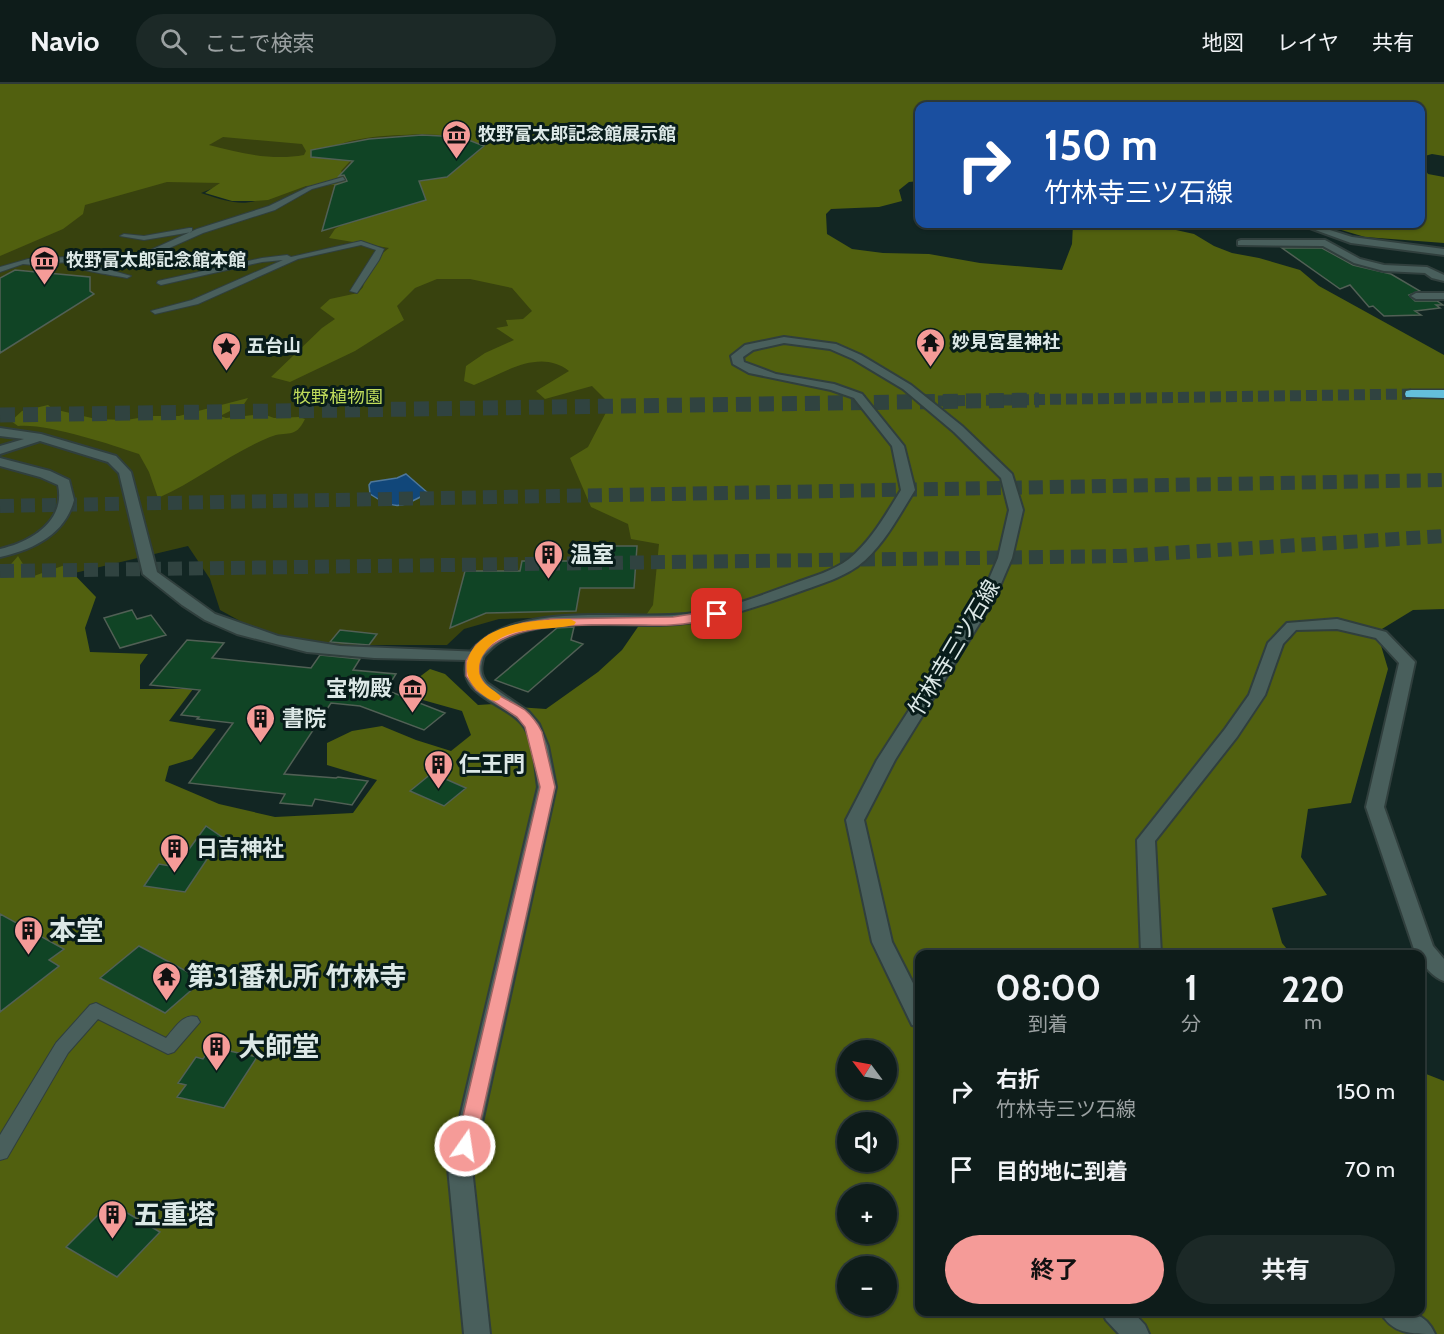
<!DOCTYPE html>
<html lang="ja">
<head>
<meta charset="utf-8">
<style>
  body { margin:0; font-family:Cabin,"Noto Sans JP",sans-serif; background:#1c2927; color:#f1f3f6; height:100vh; display:flex; flex-direction:column; font-size:22px; white-space:nowrap }
  * { box-sizing:border-box; margin:0 }
  p { font-size:20px; color:#9ba1a2 }
  .icon { flex:none; width:33px; height:33px; fill:none; stroke:currentColor; stroke-width:2; stroke-linecap:round; stroke-linejoin:round }
  .map { position:relative; flex:1; overflow:hidden }
  .panel { position:absolute; left:915px; top:866px; width:510px; height:366px; display:flex; flex-direction:column; background:#0e1c1a; border-radius:12px; box-shadow:0 2px 4px #0004,0 0 0 2px #2e3a39 }
  .panel>* { flex:none }
  .hud { position:absolute; left:915px; top:18px; width:510px; height:126px; border-radius:12px; box-shadow:0 2px 4px #0004,0 0 0 2px #2e3a39; background:#1a4fa0; color:#fff; overflow:hidden }
  .needle { width:39px; rotate:302deg }
  .tools { position:absolute; left:837px; top:956px; display:grid; gap:12px }
  .tools a { display:grid; place-items:center; width:60px; height:60px; border-radius:50%; background:#0e1c1a; box-shadow:0 2px 4px #0004,0 0 0 2px #2e3a39; font-size:30px }
  .pin { position:absolute; display:grid; place-items:center; width:51px; height:51px; color:#fff; margin:-26px; border-radius:12px; box-shadow:0 3px 9px #0006 }
  .me { position:absolute; width:66px; margin:-33px; rotate:13deg; stroke-linejoin:round; filter:drop-shadow(0 0 4px #0008) }
  .turn { display:flex; align-items:center; gap:21px; height:126px; padding:0 30px; font-size:27px }
  .turn .icon { width:78px; height:78px; stroke-width:2.5 }
  .turn b { display:block; font-size:42px; line-height:51px }
  .eta { display:flex; justify-content:space-evenly; align-items:center; height:102px; text-align:center }
  .eta b { font-size:36px; font-weight:700; line-height:42px }
  .primary-button { display:flex; gap:12px; margin-top:auto; padding:12px 30px }
  .primary-button a { flex:1; height:69px; border-radius:36px; background:#f59b98; color:#111; font-size:24px; font-weight:700; line-height:69px; text-align:center }
  .primary-button a+a { background:#1c2927; color:#f1f3f6 }
  ul { padding:0; list-style:none }
  li { display:flex; align-items:center; gap:18px; height:78px; padding:0 30px }
  li div { flex:1 }
  li b { display:block; font-size:22px }
  li em { font-style:normal }
  header { display:flex; align-items:center; gap:36px; box-sizing:border-box; height:84px; padding:0 30px; background:#0e1c1a; border-bottom:2px solid #2e3a39 }
  header strong { font-size:28px }
  nav { display:flex; gap:33px; margin-inline-start:auto; font-size:21px }
  .search { width:420px; height:54px; background:#1c2927; display:flex; align-items:center; gap:15px; box-sizing:border-box; padding:0 21px; border-radius:33px; color:#9ba1a2; font-size:22px }
  .map>svg:first-child { display:block }
</style>
</head>
<body>
<header>
<strong>Navio</strong>
<div class="search"><svg class="icon" aria-label="search" viewBox="0 0 24 24"><circle cx="10" cy="10" r="6"/><path d="M15 15l6 6"/></svg>ここで検索</div>
<nav><a>地図</a><a>レイヤ</a><a>共有</a></nav>
</header>
<div class="map">
<svg width="1444" height="1250" viewBox="0 0 1444 1250">
  <rect width="100%" height="100%" fill="#122623"/>
  <!-- green -->
  <path fill="#38420e" d="M186 40 485 48 588 204 692 529 499 535 464 545 447 561H323L271 554 220 526 210 495 188 462 41 497 0 503V164L75 118 174 96 226 99 201 109C243 123 247 122 286 105L206 92Z"/>
  <!-- forest -->
  <path fill="#51600f" fill-rule="evenodd" d="M0 0H1444V72L1432 70 1421 73 1420 22H920L919 97 909 98 899 106 902 117 879 123 831 125 826 130 827 150 852 165 883 169 929 170 980 179 1062 186 1072 160 1073 140 1158 142 1194 150 1214 162 1232 169 1259 174 1300 186 1319 202 1444 271V525L1413 526 1377 548 1388 585 1351 719 1308 725 1301 773 1327 811 1272 824 1282 859 1291 870H920V1227H1420L1421 988 1444 997V1250H0V493L18 472 31 493 65 481 96 513 85 544 90 568 148 570 140 581V605H193L169 637 216 645 192 675 169 682 165 697 219 720 275 733 353 729 377 696 327 681V659L352 647 382 642 416 656 451 667 471 651 462 627 398 609 430 585 445 590 478 621 509 619 517 623 546 625 598 588 622 566 653 521 659 460 631 455 628 440 591 423 570 374 588 363 612 317 605 315 592 302 545 315 536 307 569 287C539 264 504 289 474 301L464 297 466 282 485 269 514 256 496 244 508 242 506 236 523 235 532 227 512 204 470 195H437L415 204 397 222 404 236 355 267 290 298 271 293 322 244 335 235 320 224 330 215 358 209 363 203 368 181 389 164 329 154 335 145 358 132 356 105 333 101 306 102 268 116 255 117H232L205 109 220 99 167 98 85 121 83 130 63 145 0 172ZM422 50 461 52 485 62 447 93 404 99 346 93 341 87 353 74 348 72 315 73C345 51 386 52 422 50ZM223 53 302 60 306 67 304 71C272 77 240 69 209 61ZM848 966H886V1005H848ZM848 1038H886V1077H848ZM848 1110H886V1149H848ZM848 1182H886V1221H848Z
    M1421 79 1428 90 1444 93V159L1365 153 1321 140H1420Z
    M248 314 244 320 220 332 226 334 263 330 274 334 299 333 305 335C295 356 287 346 270 353 231 369 197 397 158 414L149 388 139 370C110 360 46 339 18 342L11 337 22 327 48 321 53 325 96 335 126 336 151 332H179Z"/>
  <!-- water -->
  <path fill="#11477a" stroke="#4e779a" stroke-width="1.5" d="M406 390 428 409C401 423 397 428 370 410L369 401 371 398 397 394Z"/>
  <!-- building -->
  <path fill="#104425" stroke="#516055" stroke-width="1.5" d="M422 51 461 53 484 62 447 93 419 97 426 116 322 147 335 101 347 97 344 91 339 92 353 77 311 73V66L369 55Z
    M1282 164H1322L1353 181 1391 190 1420 207 1409 211 1415 217H1437L1443 221H1436L1440 224 1415 227 1421 231 1384 232 1373 222 1369 223 1350 201 1340 205Z
    M15 186 90 193V207L94 210 0 269V194Z
    M587 462H637L634 504H580L576 527 486 529 450 544 465 487H520L522 477H585Z
    M132 526 137 535 151 531 166 551 120 564 104 534Z
    M574 543 571 556 583 560 528 608 495 596 557 544Z
    M340 546 377 550 369 561 330 558Z
    M187 556 224 559 212 574 311 584 320 571 360 575 353 586 396 590 386 606 445 629 424 646 360 622 331 619 284 690 336 694 338 693 368 697 352 721 315 715 312 722 280 719 285 710 189 699 233 639 197 635 199 633 181 631 200 606 150 601Z
    M432 689 466 704 444 722 410 707Z
    M206 742 222 753 185 808 144 802 159 780 176 783Z
    M0 830 64 865 49 876 59 882 0 928Z
    M139 862 203 896 165 929 100 894Z
    M211 963 257 973 224 1024 177 1013 186 1001 178 999 196 973 203 975Z
    M110 1119 160 1148 117 1193 66 1163Z"/>
  <g fill="none" stroke-linecap="round" stroke-linejoin="round">
    <!-- secondary-tunnel -->
    <path stroke="#304340" stroke-width="14" stroke-dasharray="14 7" stroke-linecap="butt" d="M0 422 1444 396
      M0 487 1122 472 1444 452"/>
    <!-- motorway-tunnel-far1 -->
    <path stroke="#304340" stroke-width="11" stroke-dasharray="11 5" stroke-linecap="butt" d="M938 317 1411 310"/>
    <!-- motorway-tunnel -->
    <path stroke="#304340" stroke-width="15" stroke-dasharray="15 8" stroke-linecap="butt" d="M0 331 1039 316"/>
    <defs>
      <path id="service" d="M343 93 345 96 312 105 275 126 203 149 149 173 102 177 49 179 46 182 23 180 0 188V183L28 175 144 169 197 145 269 122 308 103Z
        M189 144H192V148L144 156 120 152 124 150 144 152Z
        M361 157 384 165 379 176 357 209 350 207 376 166 361 161 298 175 198 220 155 230 151 227 192 216 283 176 262 178 161 201 157 199 158 197 262 174 287 171 291 173Z
        M80 182 99 183 131 192 127 194C117 192 85 187 79 184Z
        M96 919 166 954C175 944 183 929 197 933L200 938 174 968 168 970 98 935 68 969 7 1074 0 1076V1051L56 959 90 921Z"/>
      <path id="minor" d="M1299 140H1311L1352 153 1444 165V171L1351 159Z
        M1241 156H1325L1360 175 1384 181 1427 183 1444 191V197L1432 194 1425 189 1384 187 1354 179 1323 162 1238 161V157Z
        M1444 209V215H1416L1411 212 1416 209Z
        M0 344 41 350 116 372 131 388 157 488 215 530 278 552 340 562 482 568 484 571C481 582 479 589 487 599L529 628 539 640 548 662 556 703 472 1084 490 1250H464L448 1084 538 703C535 684 535 661 525 644 510 619 455 613 467 576L374 574 307 568 237 550 205 536 182 521 143 490 119 389 108 378 40 357 0 370V362L24 355 0 352Z
        M0 374 50 387 69 396 74 416C65 451 32 466 0 473V465C31 458 66 437 58 401L40 393 0 382Z"/>
      <path id="secondary" d="M784 253 836 260 861 271 911 301 962 342 1012 390 1023 426 1012 474 994 516 895 676 864 736 892 858 920 913V943L912 941 872 858 846 736 877 676 980 516 998 474 1009 426 1001 394 954 348 903 305 853 275 830 265 784 259 753 266 743 273 744 278 776 290 834 300 862 310 904 362 915 406C898 433 883 463 858 482 841 494 823 499 804 506 757 523 710 540 659 541 613 542 538 532 498 559 492 563 487 569 482 574H470L468 571C510 514 624 537 686 530 724 526 760 512 795 499 814 492 833 487 849 475 872 456 886 430 901 406L892 362 854 314 831 306 749 289 733 280 731 272 745 261Z
        M1337 535 1386 548 1415 578 1384 723 1433 862 1444 875V897C1434 894 1421 881 1420 870H1417L1414 865 1366 723 1399 579 1376 554 1337 545 1296 546 1283 560 1265 611 1237 653 1155 757 1161 870H1141L1137 756 1225 645 1249 611 1268 559 1287 539Z
        M1102 1227H1132L1145 1241 1149 1250H1119L1106 1236Z
        M1380 1227C1403 1227 1424 1225 1435 1250 1412 1250 1391 1250 1380 1227Z"/>
      <path id="motorway" d="M1411 306H1444V314L1406 313 1405 310 1406 307Z"/>
    </defs>
    <!-- service casing -->
    <use href="#service" stroke="#303f3d" stroke-width="2"/>
    <!-- minor casing -->
    <use href="#minor" stroke="#303f3d" stroke-width="4"/>
    <!-- secondary casing -->
    <use href="#secondary" stroke="#303f3d" stroke-width="4"/>
    <!-- motorway casing -->
    <use href="#motorway" stroke="#303f3d" stroke-width="3"/>
    <!-- service -->
    <use href="#service" fill="#495f5c" fill-rule="evenodd"/>
    <!-- minor -->
    <use href="#minor" fill="#495f5c" fill-rule="evenodd"/>
    <!-- secondary -->
    <use href="#secondary" fill="#495f5c" fill-rule="evenodd"/>
    <!-- motorway -->
    <use href="#motorway" fill="#64bfda" fill-rule="evenodd"/>
  </g>
  <!-- route -->
  <path fill="#f59b98" stroke="#9f6563" stroke-width="1.5" d="M717 526 723 530 721 533C705 537 687 540 671 541 626 543 508 530 482 572 479 578 478 588 481 594 488 609 512 617 525 626 532 632 538 640 542 648L555 703 475 1062 472 1068 465 1070 459 1068 456 1062 540 703 525 643 517 633 476 606 466 592V577L476 561 489 551 523 539 550 535 673 533Z"/>
  <!-- slow -->
  <path fill="#f59e0b" d="M570 535 576 538 574 541C543 548 503 539 483 571 479 577 477 587 481 594 485 603 495 606 501 613L499 616C492 618 489 615 483 611 464 597 461 577 477 560 499 537 540 536 570 535Z"/>
  <!-- icons -->
  <defs>
    <symbol id="museum-pin" viewBox="-11 -11 22 30"><path d="M0 17L-7.5 6A9.5 9.5 0 1 1 7.5 6Z" fill="#f59b98" stroke="#081c1a"/><path d="M0-6L6-3V-2H-6V-3ZM-5-1h2V3h-2ZM-1-1h2V3h-2ZM3-1h2V3H3ZM-6 4H6V6H-6Z" fill="#111"/></symbol>
    <symbol id="temple-pin" viewBox="-11 -11 22 30"><path d="M0 17L-7.5 6A9.5 9.5 0 1 1 7.5 6Z" fill="#f59b98" stroke="#081c1a"/><path d="M0-6L5-2H3V0L6.5 2.5H4V6H1.5V3h-3V6H-4V2.5H-6.5L-3 0V-2H-5Z" fill="#111"/></symbol>
    <symbol id="sight-pin" viewBox="-11 -11 22 30"><path d="M0 17L-7.5 6A9.5 9.5 0 1 1 7.5 6Z" fill="#f59b98" stroke="#081c1a"/><path d="M0-6L1.8-2.2L6-1.7L2.9 1.2L3.7 5.4L0 3.3L-3.7 5.4L-2.9 1.2L-6-1.7L-1.8-2.2Z" fill="#111"/></symbol>
    <symbol id="building-pin" viewBox="-11 -11 22 30"><path d="M0 17L-7.5 6A9.5 9.5 0 1 1 7.5 6Z" fill="#f59b98" stroke="#081c1a"/><path d="M-4-6H4V6H1V3H-1V6H-4ZM-2.5-4.3h1.7v1.8h-1.7ZM.8-4.3h1.7v1.8H.8ZM-2.5-1h1.7V.8h-1.7ZM.8-1h1.7V.8H.8Z" fill="#111"/></symbol>
  </defs>
  <g fill-rule="evenodd">
    <use href="#museum-pin" x="440" y="34" width="33" height="45"/>
    <use href="#museum-pin" x="28" y="160" width="33" height="45"/>
    <use href="#temple-pin" x="914" y="242" width="33" height="45"/>
    <use href="#sight-pin" x="210" y="246" width="33" height="45"/>
    <use href="#building-pin" x="532" y="454" width="33" height="45"/>
    <use href="#museum-pin" x="396" y="588" width="33" height="45"/>
    <use href="#building-pin" x="244" y="618" width="33" height="45"/>
    <use href="#building-pin" x="422" y="664" width="33" height="45"/>
    <use href="#building-pin" x="158" y="748" width="33" height="45"/>
    <use href="#building-pin" x="12" y="830" width="33" height="45"/>
    <use href="#temple-pin" x="150" y="876" width="33" height="45"/>
    <use href="#building-pin" x="200" y="946" width="33" height="45"/>
    <use href="#building-pin" x="96" y="1114" width="33" height="45"/>
  </g>
  <g text-anchor="middle" dominant-baseline="central" stroke-width="6" stroke-linejoin="round" paint-order="stroke">
    <!-- far-poi labels -->
    <g font-size="18" font-weight="bold" fill="#dce8e6" stroke="#081c1a" text-anchor="start">
      <text x="478" y="50">牧野富太郎記念館展示館</text>
      <text x="66" y="176">牧野富太郎記念館本館</text>
      <text x="952" y="258">妙見宮星神社</text>
      <text x="247" y="262">五台山</text>
    </g>
    <!-- far-park labels -->
    <g font-size="18" fill="#c0dc5b" stroke="#081c1a">
      <text x="338" y="313">牧野植物園</text>
    </g>
    <!-- poi labels -->
    <g font-size="22" font-weight="bold" fill="#dce8e6" stroke="#081c1a" text-anchor="start">
      <text x="570" y="470">温室</text>
      <text x="392" y="604" text-anchor="end">宝物殿</text>
      <text x="282" y="634">書院</text>
      <text x="459" y="680">仁王門</text>
      <text x="196" y="764">日吉神社</text>
    </g>
    <!-- street labels -->
    <g font-size="22" fill="#dce8e6" stroke="#081c1a">
      <text transform="translate(954 564) rotate(-59)">竹林寺三ツ石線</text>
    </g>
    <!-- near-poi labels -->
    <g font-size="27" font-weight="bold" fill="#dce8e6" stroke="#081c1a" text-anchor="start">
      <text x="49" y="846">本堂</text>
      <text x="187" y="892">第31番札所 竹林寺</text>
      <text x="238" y="962">大師堂</text>
      <text x="134" y="1130">五重塔</text>
    </g>
  </g>
</svg>
<div class="tools">
<a><svg class="needle" viewBox="-14 -14 28 28"><path d="M0-13l5 13h-10z" fill="#e53935"/><path d="M0 13l5-13h-10z" fill="#9ba1a2"/></svg></a>
<a><svg class="icon" aria-label="sound" viewBox="0 0 24 24"><path d="M4 9h4l5-4v14l-5-4H4zM17 9q2 3 0 6"/></svg></a>
<a>+</a>
<a>−</a>
</div>
<div class="pin" style="left:717px;top:530px;background:#d93025"><svg class="icon" aria-label="arrive" viewBox="0 0 24 24"><path d="M6 21V4h12l-3 4 3 4H6"/></svg></div>
<svg class="me" style="left:465px;top:1062px" viewBox="-20 -20 40 40"><circle r="17" fill="#f59b98" stroke="#fff" stroke-width="3"/><path d="M0-11L8 9 0 5-8 9z" fill="#fff"/></svg>
<div class="hud">
<div class="turn"><svg class="icon" aria-label="right" viewBox="0 0 24 24"><path d="M7 20v-9h11M14 6l5 5-5 5"/></svg><div><b>150 m</b>竹林寺三ツ石線</div></div>
</div>
<section class="panel">
<div class="eta">
<div><b>08:00</b><p>到着</p></div>
<div><b>1</b><p>分</p></div>
<div><b>220</b><p>m</p></div>
</div>
<ul>
<li><svg class="icon" aria-label="right" viewBox="0 0 24 24"><path d="M7 20v-9h11M14 6l5 5-5 5"/></svg><div><b>右折</b><p>竹林寺三ツ石線</p></div><em>150 m</em></li>
<li><svg class="icon" aria-label="arrive" viewBox="0 0 24 24"><path d="M6 21V4h12l-3 4 3 4H6"/></svg><div><b>目的地に到着</b></div><em>70 m</em></li>
</ul>
<div class="primary-button"><a>終了</a><a>共有</a></div>
</section>
</div>
</body>
</html>
